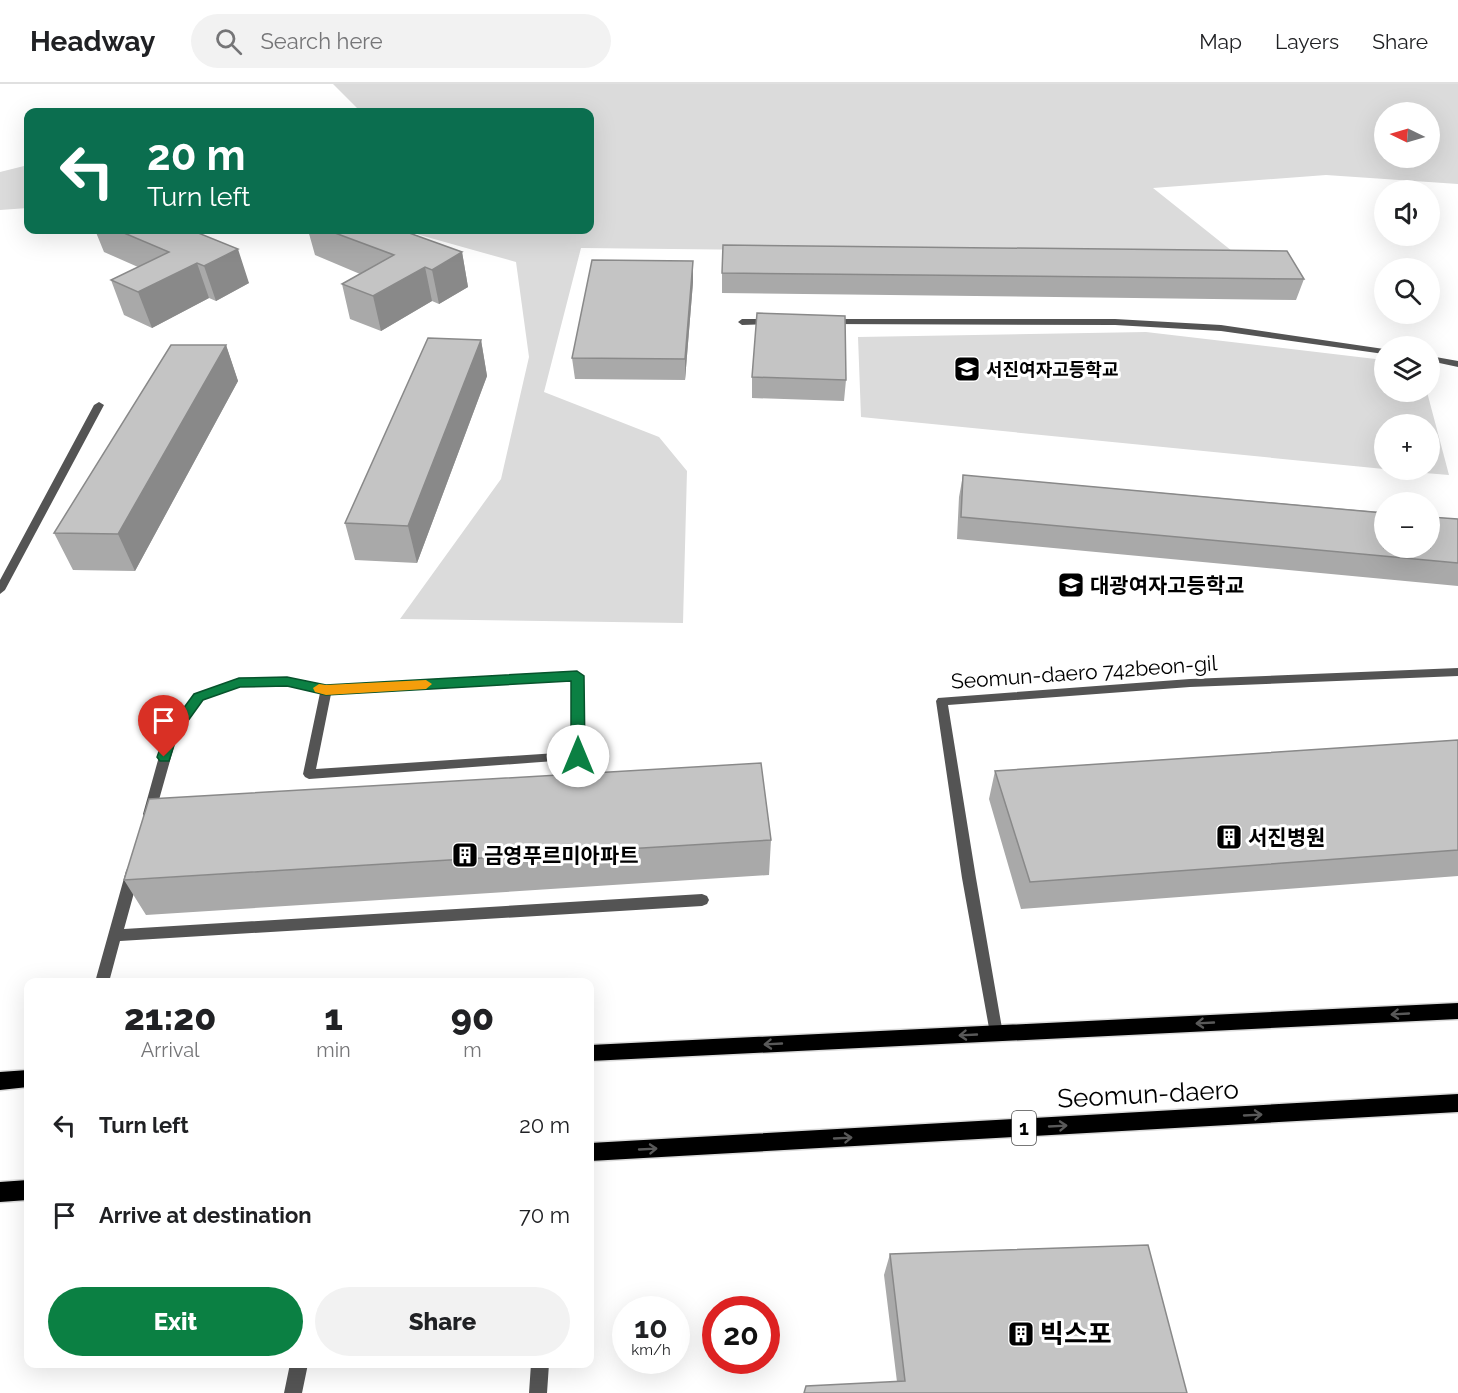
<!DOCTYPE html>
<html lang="en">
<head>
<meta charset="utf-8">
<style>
  body { margin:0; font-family:Raleway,"Noto Sans KR",sans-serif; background:#f2f2f2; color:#202124; height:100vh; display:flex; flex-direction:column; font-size:22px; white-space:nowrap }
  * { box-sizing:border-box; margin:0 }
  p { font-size:20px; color:#757577 }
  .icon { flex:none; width:33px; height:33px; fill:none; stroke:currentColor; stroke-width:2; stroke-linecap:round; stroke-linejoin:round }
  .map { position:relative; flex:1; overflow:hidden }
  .sheet { position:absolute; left:24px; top:894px; width:570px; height:390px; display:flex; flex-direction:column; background:#fff; border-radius:12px; box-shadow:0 6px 24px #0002 }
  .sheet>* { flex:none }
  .banner { position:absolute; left:24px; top:24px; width:570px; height:126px; border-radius:12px; box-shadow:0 6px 24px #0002; background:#0b6e4f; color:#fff; overflow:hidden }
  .needle { width:39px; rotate:275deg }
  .tools { position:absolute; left:1374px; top:18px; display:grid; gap:12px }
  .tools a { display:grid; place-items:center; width:66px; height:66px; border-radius:50%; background:#fff; box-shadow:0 6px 24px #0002; font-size:30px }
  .speed { position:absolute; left:612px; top:1212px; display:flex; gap:12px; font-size:30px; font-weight:700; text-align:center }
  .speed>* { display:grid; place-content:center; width:78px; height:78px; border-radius:50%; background:#fff; box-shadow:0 6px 24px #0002; line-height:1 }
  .speed small { font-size:15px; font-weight:400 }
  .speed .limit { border:9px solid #d22; background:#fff; color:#111 }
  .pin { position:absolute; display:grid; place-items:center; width:51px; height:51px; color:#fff; margin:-62px -26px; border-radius:50% 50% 50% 0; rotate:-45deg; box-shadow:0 0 6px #0007 }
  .pin .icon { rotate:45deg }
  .me { position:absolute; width:66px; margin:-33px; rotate:0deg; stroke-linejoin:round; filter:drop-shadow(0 0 4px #0008) }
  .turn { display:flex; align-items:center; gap:21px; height:126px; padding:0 24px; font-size:27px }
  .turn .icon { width:78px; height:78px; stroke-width:2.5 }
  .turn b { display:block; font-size:42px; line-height:51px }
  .eta { display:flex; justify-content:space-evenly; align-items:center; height:102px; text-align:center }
  .eta b { font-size:36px; font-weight:800; line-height:42px }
  .cta { display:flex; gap:12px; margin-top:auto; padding:12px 24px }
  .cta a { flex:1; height:69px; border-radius:36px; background:#0b8043; color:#fff; font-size:24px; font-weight:800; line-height:69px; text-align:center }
  .cta a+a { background:#f2f2f2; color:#202124 }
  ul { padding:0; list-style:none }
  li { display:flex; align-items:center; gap:18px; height:90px; padding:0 24px }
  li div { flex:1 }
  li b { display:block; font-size:22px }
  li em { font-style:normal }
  header { display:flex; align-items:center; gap:36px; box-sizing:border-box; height:84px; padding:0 30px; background:#fff; border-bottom:2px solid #e0e0e0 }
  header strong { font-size:28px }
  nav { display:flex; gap:33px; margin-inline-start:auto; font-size:21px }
  .search { width:420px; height:54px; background:#f2f2f2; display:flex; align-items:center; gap:15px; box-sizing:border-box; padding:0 21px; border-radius:33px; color:#757577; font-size:22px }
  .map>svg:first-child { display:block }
</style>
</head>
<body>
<header>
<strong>Headway</strong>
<div class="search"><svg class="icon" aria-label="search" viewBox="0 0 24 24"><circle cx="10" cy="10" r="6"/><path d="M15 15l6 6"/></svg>Search here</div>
<nav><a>Map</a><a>Layers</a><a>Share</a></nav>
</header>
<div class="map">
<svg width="1458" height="1309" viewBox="0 0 1458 1309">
  <rect width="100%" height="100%" fill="#fff"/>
  <!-- green -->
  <path fill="#dbdbdb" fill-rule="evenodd" d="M333 0H1458V100L1326 91 1153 104 1237 171 581 164 544 308 659 353 687 387 683 539 400 535 501 395 529 273 516 178 402 146H590V28H361ZM1384 28H1430V74H1384Z
    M28 81V124L0 126V88Z
    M1146 248 1384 276V308H1427L1449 391 1389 386H1430V340H1384V385L861 333 858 253Z"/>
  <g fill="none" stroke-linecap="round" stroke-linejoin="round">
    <defs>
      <path id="primary" d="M1458 919V935L590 977V961Z
        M28 986V1003L0 1006V988Z
        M1458 1010V1028L590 1077V1059Z
        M28 1096V1116L0 1118V1098Z"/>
    </defs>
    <!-- primary casing -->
    <use href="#primary" stroke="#dbdbdb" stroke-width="3"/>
    <!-- service -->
    <path fill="#545454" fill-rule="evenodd" d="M773 235 776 236V240L742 241 738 238 742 235Z
      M830 235H1115L1221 241 1384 265V270L1221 247 1115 241 827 240V236Z
      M1430 272 1458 277V283L1430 277Z
      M1458 584V592L1190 603 948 621 976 794 1003 950 1001 955 996 957 991 955 962 794 936 617 938 614 1190 595Z
      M577 588 583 592 584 672 582 675 309 695 305 693 303 690 320 609 287 601 240 603 202 616 177 652 155 730 153 734H145L143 730 165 651 194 610 239 595 287 593 326 602ZM571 596 572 668 316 685 331 610Z
      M133 782 138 783 140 787 124 845 702 810 707 812 709 816 707 820 702 822 120 857 109 898H95L126 787 128 783Z
      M290 1280H308L302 1309H284Z"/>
    <!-- minor -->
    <path fill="#545454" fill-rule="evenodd" d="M99 318 104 321 5 506 0 510V496L94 321Z
      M531 1280H549L547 1309H529Z"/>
    <!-- primary -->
    <use href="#primary" fill="#000" fill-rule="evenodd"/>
  </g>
  <!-- wall -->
  <path fill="#a9a9a9" d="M95 146H191L249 199 216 217 209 214 152 244 124 231 111 196 138 183 104 168Z
    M308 146H401L462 168 468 203 439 220 432 217 381 247 350 235 342 200 360 190 315 171Z
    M693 177V198L685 296 575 295 572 274Z
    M722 189 1304 195 1296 216 722 209Z
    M481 256 487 292 417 479 355 476 345 439Z
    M226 261 238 297 135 487 73 486 54 449Z
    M752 293 846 296 844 317 752 314Z
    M963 391 1458 435V502L957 455 959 413Z
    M1458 656V792L1021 825 989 715 995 687Z
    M771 756 769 791 146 831 124 796Z
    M890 1170 1187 1309 897 1298 884 1191Z"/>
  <!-- shaded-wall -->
  <path fill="#898989" d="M238 165 249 199 216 217 204 182Z
    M462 168 468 203 439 220 432 186Z
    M693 177V198L685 296V275Z
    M197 179 209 214 152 244 138 208Z
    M425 183 432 217 381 247 373 212Z
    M481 256 487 292 417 479 408 442Z
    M226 261 238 297 135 487 118 450Z"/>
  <!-- building -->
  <path fill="#c4c4c4" stroke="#898989" stroke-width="1.5" d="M117 146H191L238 165 204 182 197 179 138 208 111 196 169 168Z
    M327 146H401L462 168 432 186 425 183 373 212 342 200 394 171Z
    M723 161 1287 167 1304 195 722 189Z
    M592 176 693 177 685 275 572 274Z
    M757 229 845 232 846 296 752 293Z
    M428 254 481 256 408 442 345 439Z
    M171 261H226L118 450 54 449Z
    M963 391 1384 429V464H1430V433L1458 435V479L961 433Z
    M1458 656V766L1030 798 995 687Z
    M761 679 771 756 124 796 149 715Z
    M1148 1161 1187 1309H804L806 1302 905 1297 890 1170Z"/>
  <!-- one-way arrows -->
  <defs><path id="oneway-shaft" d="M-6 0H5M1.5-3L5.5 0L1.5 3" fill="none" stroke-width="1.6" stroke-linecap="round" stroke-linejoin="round" transform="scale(1.5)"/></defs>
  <g stroke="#595959">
    <use href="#oneway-shaft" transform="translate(1400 930) rotate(177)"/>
    <use href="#oneway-shaft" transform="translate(1205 939) rotate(177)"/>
    <use href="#oneway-shaft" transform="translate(968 951) rotate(177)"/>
    <use href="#oneway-shaft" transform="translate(773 960) rotate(177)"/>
    <use href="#oneway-shaft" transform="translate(1253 1031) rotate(-3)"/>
    <use href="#oneway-shaft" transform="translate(1058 1042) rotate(-3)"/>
    <use href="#oneway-shaft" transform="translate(843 1054) rotate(-3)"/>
    <use href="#oneway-shaft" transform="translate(648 1065) rotate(-3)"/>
  </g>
  <!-- route -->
  <path fill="#0b8043" stroke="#07532c" stroke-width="1.5" d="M577 587 584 592 585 672 578 677 571 672V597L326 611 287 602 240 603 203 616 177 652 169 677H160L157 673 166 648 194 610 239 594 287 593 326 601Z"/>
  <!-- slow -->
  <path fill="#f59e0b" d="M426 596 432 600 426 605 326 611 315 608 313 604 319 600 326 601Z"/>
  <!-- icons -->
  <defs>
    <symbol id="school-square" viewBox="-11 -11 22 22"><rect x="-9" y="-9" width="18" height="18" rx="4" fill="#000" stroke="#fff"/><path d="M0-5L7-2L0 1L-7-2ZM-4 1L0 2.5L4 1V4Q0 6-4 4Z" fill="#fff"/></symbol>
    <symbol id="building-square" viewBox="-11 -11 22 22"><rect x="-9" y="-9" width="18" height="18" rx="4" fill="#000" stroke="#fff"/><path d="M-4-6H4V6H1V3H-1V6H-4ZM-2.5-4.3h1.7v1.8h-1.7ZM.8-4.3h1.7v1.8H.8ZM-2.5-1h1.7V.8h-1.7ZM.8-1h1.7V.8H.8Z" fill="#fff"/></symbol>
  </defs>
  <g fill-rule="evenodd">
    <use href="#school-square" x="952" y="270" width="30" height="30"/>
    <use href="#school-square" x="1056" y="486" width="30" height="30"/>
    <use href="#building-square" x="1214" y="738" width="30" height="30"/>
    <use href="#building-square" x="450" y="756" width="30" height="30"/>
    <use href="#building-square" x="1006" y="1235" width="30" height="30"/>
  </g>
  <g text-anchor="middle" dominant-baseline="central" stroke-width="6" stroke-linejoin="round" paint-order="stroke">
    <!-- far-poi labels -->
    <g font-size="18" font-weight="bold" fill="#000" stroke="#fff" text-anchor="start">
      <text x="986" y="285">서진여자고등학교</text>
    </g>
    <!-- shield labels -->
    <rect fill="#fff" stroke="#4c4c4c" stroke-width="1.5" x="1012" y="1027" width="24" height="34" rx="4.5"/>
    <g font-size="20" font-weight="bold" fill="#000">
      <text x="1024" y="1044">1</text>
    </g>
    <!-- poi labels -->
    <g font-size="21" font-weight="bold" fill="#000" stroke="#fff" text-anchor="start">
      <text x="1090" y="501">대광여자고등학교</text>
      <text x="1248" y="753">서진병원</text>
      <text x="484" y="771">금영푸르미아파트</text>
    </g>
    <!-- street labels -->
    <g font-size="21" fill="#000" stroke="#fff">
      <text transform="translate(1084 588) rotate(-4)">Seomun-daero 742beon-gil</text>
    </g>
    <!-- near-street labels -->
    <g font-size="26" fill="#000" stroke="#fff">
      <text transform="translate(1148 1010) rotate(-3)">Seomun-daero</text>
    </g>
    <!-- near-poi labels -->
    <g font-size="26" font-weight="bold" fill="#000" stroke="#fff" text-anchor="start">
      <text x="1040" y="1250">빅스포</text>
    </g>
  </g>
</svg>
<div class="tools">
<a><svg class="needle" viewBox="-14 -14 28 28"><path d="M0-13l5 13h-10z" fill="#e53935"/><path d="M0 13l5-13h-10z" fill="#757577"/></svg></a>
<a><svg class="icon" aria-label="sound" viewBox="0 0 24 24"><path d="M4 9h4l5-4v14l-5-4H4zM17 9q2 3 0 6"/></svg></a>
<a><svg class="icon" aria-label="search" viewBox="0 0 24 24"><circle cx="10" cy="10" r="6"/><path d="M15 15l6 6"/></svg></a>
<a><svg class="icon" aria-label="layers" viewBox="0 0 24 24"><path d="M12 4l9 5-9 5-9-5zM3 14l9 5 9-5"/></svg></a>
<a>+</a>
<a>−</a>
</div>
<div class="speed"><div>10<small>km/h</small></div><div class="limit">20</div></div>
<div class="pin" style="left:164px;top:673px;background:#d93025"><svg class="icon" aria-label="arrive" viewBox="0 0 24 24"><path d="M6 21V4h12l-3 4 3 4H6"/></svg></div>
<svg class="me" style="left:578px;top:672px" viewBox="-20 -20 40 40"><circle r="19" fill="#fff"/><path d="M0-13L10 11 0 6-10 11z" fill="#0b8043"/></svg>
<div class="banner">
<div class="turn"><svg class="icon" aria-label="left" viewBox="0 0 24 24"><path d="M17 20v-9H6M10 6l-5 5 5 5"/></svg><div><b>20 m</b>Turn left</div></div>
</div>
<section class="sheet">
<div class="eta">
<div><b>21:20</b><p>Arrival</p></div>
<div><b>1</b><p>min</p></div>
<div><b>90</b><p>m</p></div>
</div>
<ul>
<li><svg class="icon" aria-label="left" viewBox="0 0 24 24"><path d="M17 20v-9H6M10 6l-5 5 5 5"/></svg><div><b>Turn left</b></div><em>20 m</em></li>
<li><svg class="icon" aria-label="arrive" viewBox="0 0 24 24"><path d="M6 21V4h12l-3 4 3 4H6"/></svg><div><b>Arrive at destination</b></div><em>70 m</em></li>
</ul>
<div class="cta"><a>Exit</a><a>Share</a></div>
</section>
</div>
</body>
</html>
